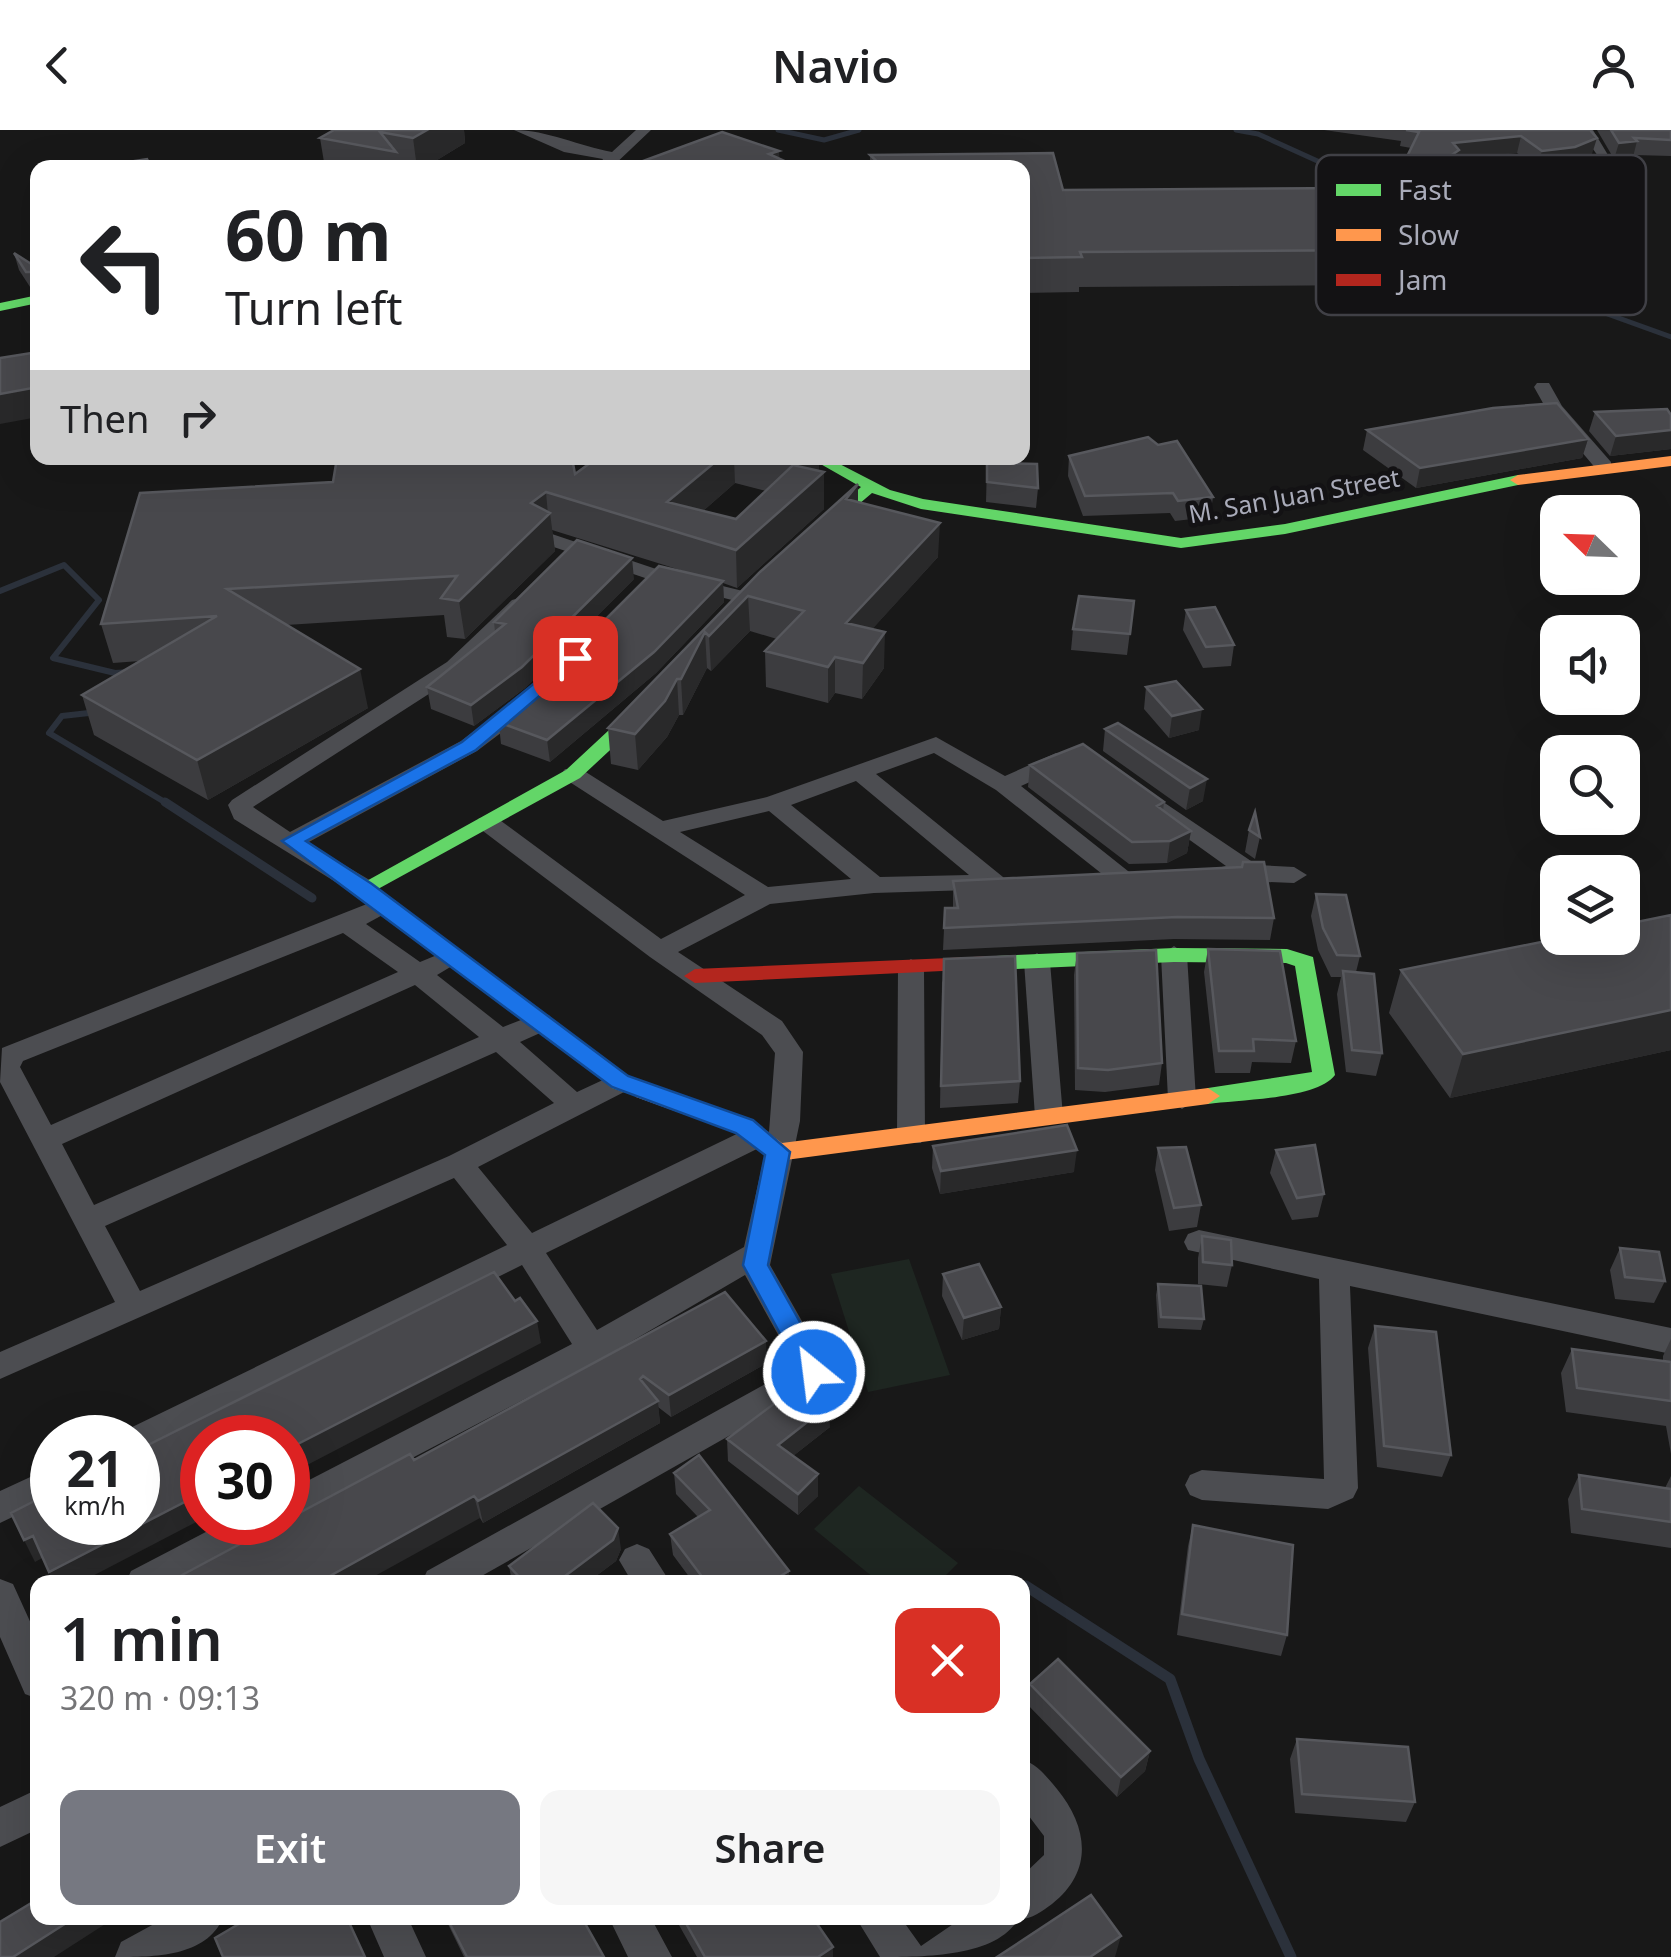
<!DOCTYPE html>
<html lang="en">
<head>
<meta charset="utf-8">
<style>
  body { margin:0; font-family:"Noto Sans",sans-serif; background:#f6f6f6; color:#202124; height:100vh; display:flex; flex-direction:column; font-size:38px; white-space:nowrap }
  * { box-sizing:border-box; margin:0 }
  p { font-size:32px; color:#757577 }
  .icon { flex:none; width:55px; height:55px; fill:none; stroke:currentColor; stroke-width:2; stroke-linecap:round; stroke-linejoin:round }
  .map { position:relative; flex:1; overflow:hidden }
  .panel { position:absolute; left:30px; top:1445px; width:1000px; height:350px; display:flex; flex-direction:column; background:#fff; border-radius:20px; box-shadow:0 10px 40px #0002 }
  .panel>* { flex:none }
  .top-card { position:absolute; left:30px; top:30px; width:1000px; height:305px; border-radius:20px; box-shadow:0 10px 40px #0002; background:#fff; color:#202124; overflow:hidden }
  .needle { width:65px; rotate:293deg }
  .fabs { position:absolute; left:1540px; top:365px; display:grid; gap:20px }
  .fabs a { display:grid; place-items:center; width:100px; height:100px; border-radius:20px; background:#fff; box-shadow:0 10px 40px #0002; font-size:50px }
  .speed { position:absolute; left:30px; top:1285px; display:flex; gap:20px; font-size:50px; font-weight:700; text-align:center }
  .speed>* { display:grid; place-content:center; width:130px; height:130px; border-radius:50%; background:#fff; box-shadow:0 10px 40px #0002; line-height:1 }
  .speed small { font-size:25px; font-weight:400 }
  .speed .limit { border:15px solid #d22; background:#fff; color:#111 }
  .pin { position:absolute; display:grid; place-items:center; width:85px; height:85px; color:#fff; margin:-42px; border-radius:20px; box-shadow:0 5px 15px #0006 }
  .me { position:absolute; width:110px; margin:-55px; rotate:331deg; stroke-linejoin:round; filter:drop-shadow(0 0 8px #0008) }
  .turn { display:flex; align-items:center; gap:35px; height:210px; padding:0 30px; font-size:45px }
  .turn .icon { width:130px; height:130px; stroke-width:2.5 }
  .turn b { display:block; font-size:70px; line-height:85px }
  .then { display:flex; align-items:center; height:95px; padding:0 30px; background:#0003; gap:20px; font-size:38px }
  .round { display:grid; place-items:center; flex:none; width:105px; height:105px; border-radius:20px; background:#f6f6f6 }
  .headline { display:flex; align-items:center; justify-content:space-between; height:170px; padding:0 30px }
  h1 { font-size:60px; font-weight:600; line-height:75px }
  .cta { display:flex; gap:20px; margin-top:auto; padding:20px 30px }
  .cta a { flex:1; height:115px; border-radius:20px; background:#767881; color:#fff; font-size:40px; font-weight:600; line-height:115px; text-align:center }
  .cta a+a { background:#f6f6f6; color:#202124 }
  header { display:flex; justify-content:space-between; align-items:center; height:130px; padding:0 30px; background:#fff; font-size:45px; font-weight:600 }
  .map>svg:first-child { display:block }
</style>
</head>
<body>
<header><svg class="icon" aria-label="back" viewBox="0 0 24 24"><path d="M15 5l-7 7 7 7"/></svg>Navio<svg class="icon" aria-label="person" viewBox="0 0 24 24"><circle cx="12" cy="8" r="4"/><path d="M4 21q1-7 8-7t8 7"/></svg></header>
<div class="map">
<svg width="1671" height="1827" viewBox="0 0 1671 1827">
  <rect width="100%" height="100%" fill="#181818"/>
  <!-- green -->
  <path fill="#1e2621" d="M909 1129 950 1245 868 1262 831 1144Z
    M859 1356 958 1433 939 1452H879L814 1399Z"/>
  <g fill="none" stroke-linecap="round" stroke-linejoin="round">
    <!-- stream-far3 -->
    <path stroke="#2b313b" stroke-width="5" d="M778 0 824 10 859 0
      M1236 0 1258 4 1377 58 1502 98 1577 173 1671 207"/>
    <!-- stream-far2 -->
    <path stroke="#2b313b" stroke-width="6" d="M0 461 64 435 99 470 53 528 115 543 130 542
      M98 582 62 586 49 603 168 674"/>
    <!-- stream-far1 -->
    <path stroke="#2b313b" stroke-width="9" d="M165 672 312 768"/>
    <!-- stream -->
    <path stroke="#2b313b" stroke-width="11" d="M1026 1456 1170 1549 1199 1629 1291 1827"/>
    <!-- street -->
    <path fill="#4c4d51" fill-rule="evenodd" d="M514 0C547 0 579 16 612 22L636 0H651L611 38H598L603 29 564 22Z
      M1579 0H1593L1611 30 1574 46 1504 53 1522 72 1514 77 1489 54 1493 46 1571 38 1598 26Z
      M1537 253H1549L1562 276 1611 332V340H1597L1548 282 1534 257Z
      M549 403 662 441 755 464 758 468 748 474 648 449 542 413 539 409Z
      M519 468 529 474 526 478 463 542 253 677 290 702 461 611 518 568H534V578L477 621 307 713 373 752 377 758 373 764H355L234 689 228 675 232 670 447 532 512 470Z
      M936 607 1005 646 1056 623H1072V633L1021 656 1138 749 1134 755H1116L996 660 934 623 876 644 1003 747 1007 753 1003 759 874 763 770 774 678 822 782 891 803 922 800 991 770 1135 831 1242 826 1251 471 1452H422L427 1441 796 1237 745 1145 603 1228 288 1393V1361L572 1214 522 1135 150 1320 138 1324V1308H123L126 1300 507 1115 454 1048 0 1249V1222L115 1172 0 952 2 918 377 770H395L399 776 366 794 420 832 454 818 463 821 467 827 437 845 503 897 539 883 549 885 553 892 549 899 520 912 577 962 620 942 634 952 630 959 478 1037 532 1103 747 999 757 995 769 1002 775 923 762 905 650 827 479 698 476 693 479 688H497L661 809 745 765 565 649 561 644 565 639H581L663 691 767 667ZM856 651 969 745 880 747 791 675ZM769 681 851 749 768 757 680 702ZM343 803 398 842 51 995 20 937 23 931ZM415 855 479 907 94 1075 62 1014ZM496 922 554 973 449 1026 140 1161 105 1096ZM767 1014 744 1117 597 1200 546 1123Z
      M1135 653 1257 735 1294 737 1307 745 1294 753 1217 750 1214 744 1217 738 1226 736 1127 665 1123 660 1127 655Z
      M1174 816 1187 825 1196 969 1182 979 1168 969 1161 825Z
      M1037 823 1050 832 1063 986 1059 993H1039L1035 986 1024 832Z
      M911 829 924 838 925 1006 921 1013H901L897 1006 898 838Z
      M1199 1100 1671 1198V1224L1350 1156 1358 1358 1353 1368 1328 1379 1202 1370 1190 1365 1185 1355 1190 1345 1202 1340 1324 1349 1319 1149 1188 1120 1184 1112 1188 1104Z
      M52 1337V1368L0 1393V1361Z
      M225 1392H276L271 1403 177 1452H126L131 1441Z
      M637 1414 649 1419 670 1452H632L619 1430 625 1419Z
      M0 1449 13 1454 38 1509V1569L25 1564 0 1507Z
      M1022 1629C1038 1635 1046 1646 1057 1659 1088 1697 1094 1741 1052 1774 1041 1782 1031 1790 1018 1789 997 1827 924 1827 880 1827L856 1788H901L921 1816 962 1788H1022V1746L1044 1725V1706L1022 1677Z
      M38 1659V1699L0 1717V1677Z
      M165 1788H223C206 1827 154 1827 115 1827L121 1812Z
      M367 1788H408L426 1827H384Z
      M609 1788H651L672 1827H628Z"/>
    <!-- fast -->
    <path fill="#63d668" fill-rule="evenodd" d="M38 165V173L0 181V173Z
      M810 328H828L890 360 923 369 1181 408 1285 394 1518 345 1526 350 1518 355 1285 404 1181 418 921 379 872 363 820 407 812 402 814 399 861 357Z
      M644 572 651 574V582L580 648 378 759 628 946 652 955 656 961 652 967 644 969 612 958 354 758 566 640 637 574Z
      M1174 818 1287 819 1313 827 1335 945C1318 969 1238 970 1208 974L1196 966 1208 958 1312 942 1295 836 1286 833 1174 832 996 840 985 833 996 826Z"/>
    <!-- slow -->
    <path fill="#ff974d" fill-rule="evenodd" d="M1671 326V336L1518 355 1510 350 1518 345Z
      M644 953 752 991 782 1013 1208 958 1220 966 1208 974 778 1031 736 1003 636 967 632 961Z"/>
    <!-- jam -->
    <path fill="#b3261e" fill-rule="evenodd" d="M996 826 1004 828 1007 833 1004 838 695 853 684 846 695 839Z"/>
  </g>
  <!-- wall -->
  <path fill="#3c3c3f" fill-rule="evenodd" d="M334 0H464L465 13 424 38H325L320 8Z
    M1324 0H1590L1592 24 1571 34 1537 37 1517 23 1457 28 1456 36 1418 63 1397 58 1400 41 1411 18 1400 16 1401 11Z
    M1597 0H1671V26L1634 25 1633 27 1614 29Z
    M1053 23 1063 60 1353 58 1386 120 1379 155 1079 157V162L1022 163V38H870V25Z
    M38 120V161L37 159 32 160 19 140 14 123 36 137Z
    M1595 282 1671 285V319L1610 326 1589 301Z
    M1367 300 1588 309 1582 328 1416 358 1363 320Z
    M1069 326 1213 367 1210 387 1175 391 1170 383 1083 386 1068 346Z
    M720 328H819V341L824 379 737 458 723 453 724 472 656 543 550 632 501 614 498 586 693 444 552 400 555 421 465 509 447 507 444 485 286 495 368 578 208 670 94 605 82 565 140 531 113 533 101 494 575 344 668 329ZM735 353 766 361 736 389 703 381Z
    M987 333 1038 358 1036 378 986 372Z
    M858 372 938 427 872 499 884 538 862 569 835 563 828 573 766 557 765 521 777 509 750 501 711 541 707 538 683 585H679L667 607 638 640 611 634 608 598 760 442Z
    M634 449 525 558 474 596 431 579 427 557 495 502 494 492Z
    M1134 471 1127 525 1071 520 1073 499Z
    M1186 480 1234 515 1231 536 1203 538 1183 500Z
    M1146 557 1199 600 1169 608 1144 579Z
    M1118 593 1203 671 1186 680 1103 621 1105 599Z
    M1030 635 1164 672 1163 681 1191 701 1187 723 1167 733 1129 734 1028 657Z
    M1249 700 1260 707 1255 729 1245 722Z
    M1242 737 1274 788 1270 810 1174 809 943 820 945 778H953V751Z
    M1316 764 1360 826 1356 842 1382 923 1376 946 1346 942 1337 864 1341 847H1331L1318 820 1311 786Z
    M1671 785V920L1450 968 1389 883 1401 840Z
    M1208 819 1296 911 1291 933 1252 932 1250 943H1215L1204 842Z
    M1077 823 1162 933 1159 955 1105 962 1075 960 1074 845Z
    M942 851 1020 951 1018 973 940 978Z
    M933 1016 1074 1042 940 1064 932 1038Z
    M1158 1018 1201 1075 1197 1097 1169 1101 1155 1040Z
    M1276 1020 1324 1064 1318 1087 1292 1090 1270 1043Z
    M1202 1106 1232 1135 1227 1157 1198 1154V1128Z
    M1620 1118 1665 1151 1654 1173 1615 1169 1610 1140Z
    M943 1144 1001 1177 999 1199 962 1210 942 1166Z
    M1158 1154 1204 1189 1201 1200 1158 1198 1156 1165Z
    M725 1162 767 1233 671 1287 658 1277 660 1293 483 1393 480 1388 414 1330Z
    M1375 1196 1451 1325 1442 1347 1377 1337 1368 1218Z
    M1671 1209V1324L1666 1296 1566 1282 1561 1243 1572 1219 1663 1231V1226Z
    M830 1297 793 1326 818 1344V1366L798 1385 728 1331 727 1309Z
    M674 1343 789 1441V1452H693L673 1425 670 1404 698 1387 676 1364Z
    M1579 1345 1665 1358 1671 1346V1418L1571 1403 1568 1369Z
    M1193 1395 1287 1505 1281 1526 1177 1505 1188 1416Z
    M621 1419 616 1431 588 1452H512L509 1436Z
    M1030 1554 1150 1621 1145 1641 1117 1667 1027 1574Z
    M1297 1609 1415 1672 1406 1692 1295 1683 1290 1629Z
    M445 1788H582L604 1827H464Z
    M675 1788H813L833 1827H697Z"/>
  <!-- shaded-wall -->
  <path fill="#29292a" d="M427 0H464L465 13 424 38H417L413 8Z
    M1521 6 1517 23 1457 28 1456 36 1418 63 1421 46 1453 13Z
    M1597 8 1592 24 1571 34 1537 37 1542 21Z
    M1637 11 1633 27 1614 29 1619 13Z
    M779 21 780 36 789 33V38H769V24Z
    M38 257V287L0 294V264Z
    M1671 300V319L1610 326 1616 306Z
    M1588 309 1582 328 1416 358 1420 338Z
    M720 328H734L735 353 679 402 667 372Z
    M800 328H819V347L824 342V379L737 458 736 420 796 367 795 331Z
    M858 354V387L846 369Z
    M546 362 548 385 550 383 555 421 465 509 459 471 531 373Z
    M940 393 938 427 846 528V493Z
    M632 428 634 449 525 558 474 596 471 575Z
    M723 451 724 472 656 543 550 632 547 610Z
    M748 466 750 501 711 541 709 506Z
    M705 502 707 538 683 585 681 549Z
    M885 502 884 538 862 569 863 533Z
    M835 527V563L828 573V537Z
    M360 539 368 578 208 670 197 630Z
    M677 549 679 585 667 607 638 640 635 604Z
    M1202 579 1199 600 1169 608 1172 586Z
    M1207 649 1203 671 1186 680 1190 658Z
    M1191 701 1187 723 1167 733 1170 711Z
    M1671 880V920L1450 968 1463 924Z
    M1077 1020 1074 1042 940 1064 941 1041Z
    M1001 1177 999 1199 962 1210 964 1188Z
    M537 1191 541 1213 288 1345V1319Z
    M766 1211 767 1233 671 1287 669 1265Z
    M658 1271 660 1293 483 1393 478 1371Z
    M829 1275 830 1297 779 1337 778 1315Z
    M818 1344V1366L798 1385V1364Z
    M202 1363V1389L81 1452H54L49 1442Z
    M474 1366 480 1388 364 1452H319Z
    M618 1398 621 1419 616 1431 588 1452H557Z
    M33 1406 44 1427 35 1432 24 1410Z
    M789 1441V1452H770Z
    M1150 1621 1145 1641 1117 1667 1121 1647Z
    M74 1788H109L110 1791 54 1827H13Z
    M1121 1806 1115 1827H1090Z
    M833 1817V1827H818Z"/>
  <!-- building -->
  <path fill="#48484c" stroke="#57585d" stroke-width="2.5" d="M334 0H427L413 8 380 2 396 22 320 8Z
    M1406 0H1590L1597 8 1575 17 1542 21 1521 6 1453 13 1459 20 1421 46 1400 41 1419 2Z
    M1611 0H1671V10L1634 8 1637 11 1619 13Z
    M722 2 779 21 769 24 789 33 775 38H624Z
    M1053 23 1063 60 1353 58 1386 120 1080 122 1082 127 1022 128V38H884L870 25Z
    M147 29 152 38H89Z
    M36 120H38V159L35 142H26L14 123 36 137Z
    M38 222V257L0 264V228Z
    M1557 273 1588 309 1420 338 1367 300 1493 278Z
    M1667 279 1671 285V300L1616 306 1595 282Z
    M1148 307 1158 315 1177 311 1213 367 1178 371 1173 363 1085 366 1069 326Z
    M337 328H572L575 344 597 328H720L667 372 736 389 793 335 824 342 736 420 546 362 531 373 550 383 459 471 441 468 457 446 227 459 360 539 197 630 82 565 217 486 101 494 140 363 333 352Z
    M780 328H800L795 331Z
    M987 333 1037 334 1038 358 987 352Z
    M858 354 846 369 940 393 846 493 885 502 863 533 835 527 828 537 765 521 804 481 748 466 709 506 705 502 681 549H677L665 571 635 604 608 598 760 442Z
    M577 410 632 428 522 537 471 575 427 557 505 494 494 492Z
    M659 436 723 451 654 522 547 610 498 592 503 588 498 586 543 552Z
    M1079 466 1134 471 1130 504 1073 499Z
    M1215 477 1234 515 1206 517 1186 480Z
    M1176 551 1202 579 1172 586 1146 557Z
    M1118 593 1207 649 1190 658 1105 599Z
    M1083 614 1164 672 1157 676 1191 701 1170 711 1132 712 1030 635Z
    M1255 682 1260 707 1249 700Z
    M1243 732H1264L1274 788 1177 787 944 798 945 778H958L953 751 1242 737Z
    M1316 764 1346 765 1360 826 1337 825 1323 798Z
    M1671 785V880L1463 924 1401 840 1561 808H1622V795Z
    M1208 819 1280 821 1296 911 1253 909 1254 921H1219Z
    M1156 820 1162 933 1108 940 1078 938 1077 823Z
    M1015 826 1020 951 941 956 944 829Z
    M1343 841 1374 844 1382 923 1352 920Z
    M1067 995 1077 1020 941 1041 933 1016Z
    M1315 1015 1324 1064 1297 1068 1276 1020Z
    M1186 1017 1201 1075 1174 1078 1158 1018Z
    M1202 1106 1231 1110 1232 1135 1203 1132Z
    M1620 1118 1659 1122 1665 1151 1625 1147Z
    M979 1134 1001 1177 964 1188 943 1144Z
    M494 1142 515 1171 520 1168 537 1191 288 1319V1308H202V1363L49 1442 33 1406 24 1410 11 1383 52 1362V1392H138V1320Z
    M1158 1154 1201 1156 1204 1189 1161 1187Z
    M725 1162 766 1211 669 1265 643 1246 640 1249 658 1271 478 1371 474 1366 319 1452H169L281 1392H288V1389L410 1324 414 1330Z
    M1375 1196 1436 1202 1451 1325 1384 1316Z
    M1572 1219 1671 1232V1271L1577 1258Z
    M803 1252 829 1275 778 1315 818 1344 798 1364 727 1309Z
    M699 1325 789 1441 770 1452H706L670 1404 710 1380 674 1343Z
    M1579 1345 1671 1359V1392L1582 1379Z
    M593 1373 618 1398 613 1410 557 1452H524L509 1436Z
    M1193 1395 1293 1415 1287 1505 1182 1484Z
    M1058 1529 1150 1621 1121 1647 1030 1554Z
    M1297 1609 1408 1617 1415 1672 1302 1664Z
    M1091 1765 1121 1806 1090 1827H997Z
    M38 1769V1788H74L13 1827H0V1792Z
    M249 1788H347L365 1827H223L215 1808Z
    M447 1788H582L604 1827H467Z
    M683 1788H813L833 1817 818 1827H705Z"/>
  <!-- route -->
  <path fill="#1a73e8" stroke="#114b97" stroke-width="2.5" d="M569 525 584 528 476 620 306 711 372 754 628 946 753 990 790 1022 768 1135 828 1242 824 1250H805L743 1135 765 1025 736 1003 612 957 282 711 462 612Z"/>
  <g text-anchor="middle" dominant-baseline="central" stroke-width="9" stroke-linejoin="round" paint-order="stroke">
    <!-- far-street labels -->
    <g font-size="25" fill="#a9abb9" stroke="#131214">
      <text transform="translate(1294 365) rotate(-10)">M. San Juan Street</text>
    </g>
  </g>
  <!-- legend -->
  <rect x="1316" y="25" width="330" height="160" rx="15" fill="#131214" stroke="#404046" stroke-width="2.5"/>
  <rect x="1336" y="54" width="45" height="12" fill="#63d668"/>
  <rect x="1336" y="99" width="45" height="12" fill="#ff974d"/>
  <rect x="1336" y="144" width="45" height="12" fill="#b3261e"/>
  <g font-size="28" fill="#a9abb9">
    <text x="1398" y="70">Fast</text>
    <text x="1398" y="115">Slow</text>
    <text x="1398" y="160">Jam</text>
  </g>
</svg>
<div class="fabs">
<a><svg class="needle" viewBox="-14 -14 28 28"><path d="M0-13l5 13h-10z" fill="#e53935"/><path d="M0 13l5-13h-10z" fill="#757577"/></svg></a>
<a><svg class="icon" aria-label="sound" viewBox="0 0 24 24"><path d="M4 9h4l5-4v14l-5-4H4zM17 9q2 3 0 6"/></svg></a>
<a><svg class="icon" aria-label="search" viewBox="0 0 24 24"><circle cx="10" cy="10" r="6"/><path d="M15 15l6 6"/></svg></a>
<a><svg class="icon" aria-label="layers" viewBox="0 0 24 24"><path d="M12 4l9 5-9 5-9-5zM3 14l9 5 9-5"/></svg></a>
</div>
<div class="speed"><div>21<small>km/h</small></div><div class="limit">30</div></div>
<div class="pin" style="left:575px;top:528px;background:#d93025"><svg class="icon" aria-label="arrive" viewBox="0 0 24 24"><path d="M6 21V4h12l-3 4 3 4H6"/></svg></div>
<svg class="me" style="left:814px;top:1242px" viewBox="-20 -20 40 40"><circle r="17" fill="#1a73e8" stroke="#fff" stroke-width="3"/><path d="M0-11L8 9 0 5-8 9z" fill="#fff"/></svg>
<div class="top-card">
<div class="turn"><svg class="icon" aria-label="left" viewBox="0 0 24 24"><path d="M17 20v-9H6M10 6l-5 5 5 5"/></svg><div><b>60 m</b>Turn left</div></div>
<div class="then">Then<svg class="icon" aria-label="right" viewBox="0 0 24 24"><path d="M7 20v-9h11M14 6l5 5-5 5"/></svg></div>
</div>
<section class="panel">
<div class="headline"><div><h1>1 min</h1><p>320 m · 09:13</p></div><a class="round" style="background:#d93025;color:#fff"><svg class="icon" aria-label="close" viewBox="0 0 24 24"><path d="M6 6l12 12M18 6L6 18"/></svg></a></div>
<div class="cta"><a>Exit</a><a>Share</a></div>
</section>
</div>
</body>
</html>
